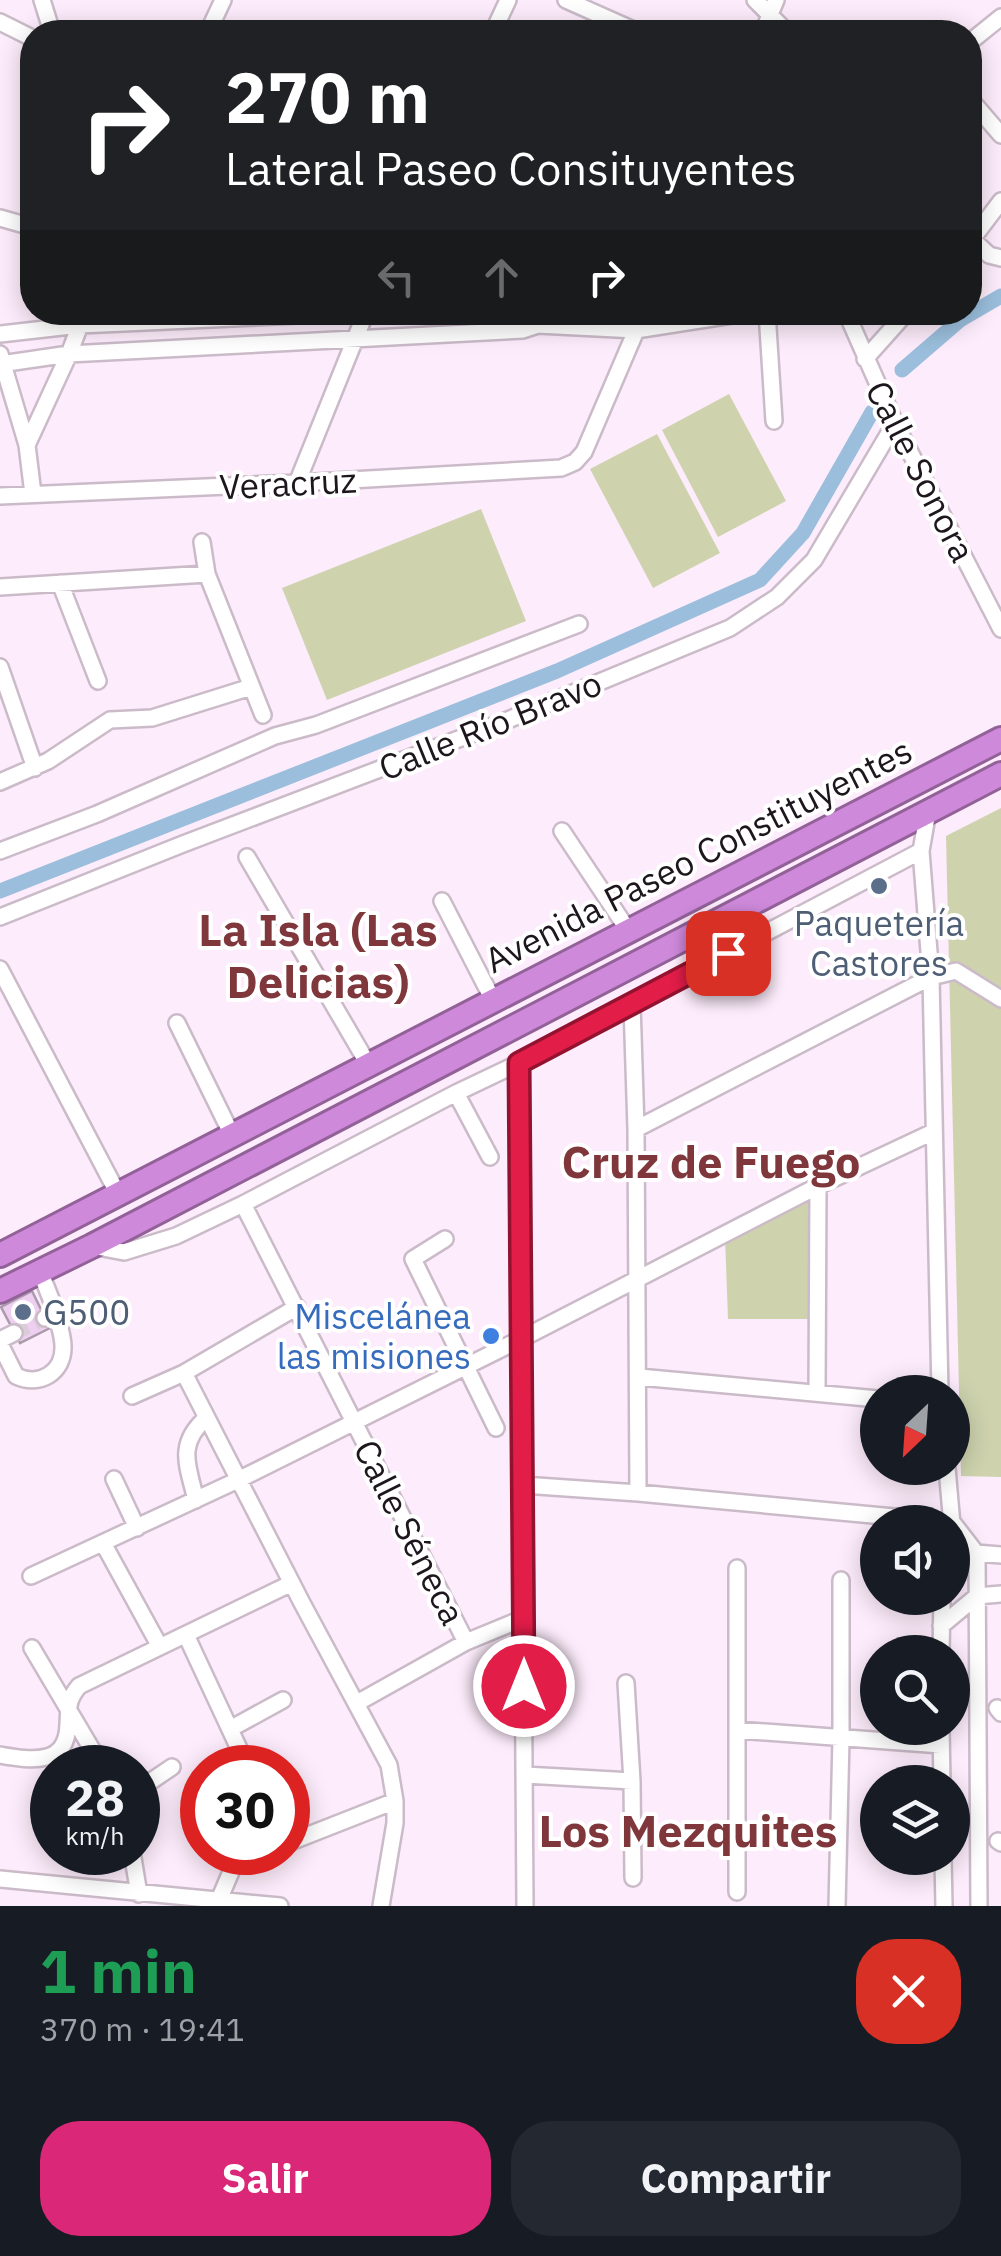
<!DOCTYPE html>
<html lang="es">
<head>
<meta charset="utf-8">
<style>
  body { margin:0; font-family:"IBM Plex Sans",sans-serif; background:#242831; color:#f1f3f6; height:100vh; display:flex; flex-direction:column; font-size:38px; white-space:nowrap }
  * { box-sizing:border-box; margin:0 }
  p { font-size:32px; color:#9ea1a6 }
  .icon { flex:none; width:55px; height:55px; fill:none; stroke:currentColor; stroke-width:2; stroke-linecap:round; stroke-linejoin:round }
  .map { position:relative; height:1906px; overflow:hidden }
  .sheet { display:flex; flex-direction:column; background:#171b24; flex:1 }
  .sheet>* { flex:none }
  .guide { position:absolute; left:20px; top:20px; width:962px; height:305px; border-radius:40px; box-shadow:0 5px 25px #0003; background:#202124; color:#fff; overflow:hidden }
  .needle { width:65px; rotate:205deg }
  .fabs { position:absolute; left:860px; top:1375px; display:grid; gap:20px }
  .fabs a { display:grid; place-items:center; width:110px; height:110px; border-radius:50%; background:#171b24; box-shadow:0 5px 25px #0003; font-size:50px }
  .speed { position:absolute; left:30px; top:1745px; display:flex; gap:20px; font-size:50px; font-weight:700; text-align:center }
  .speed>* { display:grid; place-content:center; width:130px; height:130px; border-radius:50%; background:#171b24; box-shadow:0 5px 25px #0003; line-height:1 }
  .speed small { font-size:25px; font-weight:400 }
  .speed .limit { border:15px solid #d22; background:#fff; color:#111 }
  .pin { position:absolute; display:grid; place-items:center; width:85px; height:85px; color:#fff; margin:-42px; border-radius:20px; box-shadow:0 5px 15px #0006 }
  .me { position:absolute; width:110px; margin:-55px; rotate:0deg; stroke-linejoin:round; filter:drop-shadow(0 0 8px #0008) }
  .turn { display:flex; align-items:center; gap:35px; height:210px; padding:0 40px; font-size:45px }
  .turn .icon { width:130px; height:130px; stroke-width:2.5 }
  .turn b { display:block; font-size:70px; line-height:85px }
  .lanes { display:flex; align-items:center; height:95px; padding:0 40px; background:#0003; justify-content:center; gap:50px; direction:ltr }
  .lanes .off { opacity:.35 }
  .round { display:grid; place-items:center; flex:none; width:105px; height:105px; border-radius:40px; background:#242831 }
  .headline { display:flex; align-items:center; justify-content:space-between; height:170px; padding:0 40px }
  h1 { font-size:60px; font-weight:700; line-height:75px; color:#1e9e55 }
  .primary-button { display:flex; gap:20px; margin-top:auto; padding:20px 40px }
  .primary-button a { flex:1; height:115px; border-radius:40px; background:#db2777; color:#fff; font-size:40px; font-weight:700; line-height:115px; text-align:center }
  .primary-button a+a { background:#242831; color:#f1f3f6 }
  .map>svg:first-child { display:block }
</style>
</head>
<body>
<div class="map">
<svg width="1001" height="1906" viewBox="0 0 1001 1906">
  <rect width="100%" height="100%" fill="#fdecfb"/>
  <!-- green -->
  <path fill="#ced3ae" d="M729 394 786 501 718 537 662 430Z
    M657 434 720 553 653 588 590 469Z
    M481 509 526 621 327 700 282 588Z
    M1001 808V1477L961 1476 946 836Z
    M813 1193 814 1319H728L725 1237Z"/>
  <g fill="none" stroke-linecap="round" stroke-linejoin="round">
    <!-- canal -->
    <path stroke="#9abedc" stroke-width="15" d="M902 370 960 320 1001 296
      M0 891 557 671 760 580 803 533 872 412"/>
  </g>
  <!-- building -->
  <path fill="#efcff1" stroke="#aa9baa" stroke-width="2.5" d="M32 1291 50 1328 20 1343 1 1307Z"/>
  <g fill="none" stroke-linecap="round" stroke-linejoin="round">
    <!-- minor-tunnel -->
    <path stroke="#dbccda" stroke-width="15" stroke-dasharray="15 8" stroke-linecap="butt" d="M14 1333 45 1318"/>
    <defs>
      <path id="minor" d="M42 0 52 32
        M566 0 638 32
        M755 0 787 32
        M0 22 32 38
        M208 32 223 0
        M493 32 508 0
        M763 32 776 0
        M970 42 1001 17
        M970 99 1001 135
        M0 218 32 227
        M972 239 989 255 1001 258
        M970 242 1001 201
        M369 312 523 319 538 325 636 330 751 312
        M767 312 774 421
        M846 312 895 423 1001 629
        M0 334 80 325 364 312
        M0 354 27 445 33 494
        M865 359 907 312
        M0 364 69 354 523 330 538 325
        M27 445 69 354 85 312
        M297 483 366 312
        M0 496 297 483 561 468 575 462 584 452 644 312
        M202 542 207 574 263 715
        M60 583 98 681
        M0 587 207 574
        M0 667 35 768
        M0 782 48 761 110 720 152 718 251 687
        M928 811 921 851 931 977 940 1392
        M562 831 628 930
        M0 851 97 814 275 736 316 725 579 624
        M247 857 368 1064
        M442 901 493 1000
        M0 917 183 844 503 722 730 628 777 597 814 560 895 423
        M0 969 118 1194
        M632 1004 636 1129 638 1493
        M177 1023 232 1135
        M519 1063 525 1906
        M456 1093 490 1157
        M636 1129 931 977 956 971 1001 999
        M243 1204 466 1642
        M445 1239 413 1259 496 1428
        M92 1246 124 1252 176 1236 243 1204 456 1093 519 1063 921 851
        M40 1271 56 1312 45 1318
        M0 1340 14 1333
        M0 1344 16 1376C39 1387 64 1373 63 1346 63 1335 58 1323 56 1312
        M184 1373 302 1603 389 1765 395 1801V1823L381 1906
        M639 1377 878 1399
        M817 1393 818 1186
        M132 1396 184 1373 297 1307
        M947 1468 952 1525
        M114 1479 137 1528
        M523 1485 638 1493 947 1522
        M196 1500C188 1466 176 1445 206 1418
        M953 1523 977 1554 979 1906
        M103 1543 159 1645
        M952 1551 1001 1555
        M31 1576 238 1480 521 1339 818 1186 933 1132
        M941 1626 977 1596 1001 1594
        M186 1635 248 1768
        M32 1648 103 1768
        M941 1652 942 1598
        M626 1683 632 1781 633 1878
        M357 1703 466 1642 524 1618
        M997 1708 1001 1713
        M941 1728 942 1782
        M230 1729 283 1700
        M737 1730 941 1745
        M0 1755C30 1760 67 1767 68 1724 69 1706 67 1701 79 1686L292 1583
        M525 1775 632 1781
        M138 1790 172 1767
        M998 1841 1001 1843
        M288 1843 395 1801
        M132 1852 139 1894
        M943 1858 944 1906
        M0 1879 280 1906
        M737 1892V1568
        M219 1900 233 1867 265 1852
        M837 1906 841 1739V1580"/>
      <path id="highway" d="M0 1255 1001 739
        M0 1291 92 1246 1001 774"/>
    </defs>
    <!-- minor casing -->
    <use href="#minor" stroke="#cbbbc9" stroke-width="20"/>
    <!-- highway casing -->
    <use href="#highway" stroke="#916198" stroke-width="28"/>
    <!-- minor -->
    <use href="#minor" stroke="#fff" stroke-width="15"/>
    <!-- highway -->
    <use href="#highway" stroke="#cf89db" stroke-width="22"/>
  </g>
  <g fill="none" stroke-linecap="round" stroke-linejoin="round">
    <defs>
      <path id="route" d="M524 1686 519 1063 728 953"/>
    </defs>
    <!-- route casing -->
    <use href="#route" stroke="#92132f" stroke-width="25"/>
    <!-- route -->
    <use href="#route" stroke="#e11d48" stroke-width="18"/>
  </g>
  <!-- markers -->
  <g fill="#5c6f8a" stroke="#fff" stroke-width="4">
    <circle cx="879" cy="886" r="10"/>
    <circle cx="23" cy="1312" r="10"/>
  </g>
  <circle fill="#3f7fe0" stroke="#fff" stroke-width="4" cx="491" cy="1336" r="10"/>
  <g text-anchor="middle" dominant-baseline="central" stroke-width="8" stroke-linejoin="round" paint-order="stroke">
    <!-- street labels -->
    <g font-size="35" fill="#1d171d" stroke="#fff">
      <text transform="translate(921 471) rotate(63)">Calle Sonora</text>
      <text transform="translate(288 483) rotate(-3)">Veracruz</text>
      <text transform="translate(490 725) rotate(-22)">Calle Río Bravo</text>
      <text transform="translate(698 855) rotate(-27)">Avenida Paseo Constituyentes</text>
      <text transform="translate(410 1532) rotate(63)">Calle Séneca</text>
    </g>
    <!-- service labels -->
    <g font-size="35" fill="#4e5e75" stroke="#fff">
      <text x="879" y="923">Paquetería<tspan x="879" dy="40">Castores</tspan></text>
      <text x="43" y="1312" text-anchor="start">G500</text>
    </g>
    <!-- shop labels -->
    <g font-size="35" fill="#366cbe" stroke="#fff" text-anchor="end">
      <text x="471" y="1316">Miscelánea<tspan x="471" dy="40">las misiones</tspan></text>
    </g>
    <!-- district labels -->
    <g font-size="45" font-weight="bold" fill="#7f373c" stroke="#fff">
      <text x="318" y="929">La Isla (Las<tspan x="318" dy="52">Delicias)</tspan></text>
      <text x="711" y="1161">Cruz de Fuego</text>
      <text x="688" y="1830">Los Mezquites</text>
    </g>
  </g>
</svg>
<div class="fabs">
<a><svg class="needle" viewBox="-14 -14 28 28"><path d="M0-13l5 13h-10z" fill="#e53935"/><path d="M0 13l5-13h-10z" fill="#9ea1a6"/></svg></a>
<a><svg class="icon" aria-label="sound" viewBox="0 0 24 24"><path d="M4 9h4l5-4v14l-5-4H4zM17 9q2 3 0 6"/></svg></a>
<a><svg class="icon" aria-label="search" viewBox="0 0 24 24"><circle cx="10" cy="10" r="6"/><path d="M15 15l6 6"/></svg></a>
<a><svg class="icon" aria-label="layers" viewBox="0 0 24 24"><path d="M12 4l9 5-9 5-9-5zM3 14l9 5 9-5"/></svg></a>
</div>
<div class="speed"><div>28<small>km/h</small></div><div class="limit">30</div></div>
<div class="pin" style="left:728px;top:953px;background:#d93025"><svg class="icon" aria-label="arrive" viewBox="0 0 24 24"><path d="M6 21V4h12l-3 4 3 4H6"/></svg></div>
<svg class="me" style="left:524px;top:1686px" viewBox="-20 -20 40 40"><circle r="17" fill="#e11d48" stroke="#fff" stroke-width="3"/><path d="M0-11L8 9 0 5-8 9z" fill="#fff"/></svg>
<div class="guide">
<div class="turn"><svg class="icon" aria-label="right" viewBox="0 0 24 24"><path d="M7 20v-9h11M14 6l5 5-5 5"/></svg><div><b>270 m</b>Lateral Paseo Consituyentes</div></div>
<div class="lanes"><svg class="icon off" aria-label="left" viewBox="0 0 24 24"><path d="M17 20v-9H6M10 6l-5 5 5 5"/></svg><svg class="icon off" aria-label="ahead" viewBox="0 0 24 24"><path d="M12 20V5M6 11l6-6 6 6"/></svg><svg class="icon" aria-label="right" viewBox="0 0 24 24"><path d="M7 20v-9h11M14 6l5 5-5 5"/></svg></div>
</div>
</div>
<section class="sheet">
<div class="headline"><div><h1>1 min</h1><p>370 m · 19:41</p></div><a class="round" style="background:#d93025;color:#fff"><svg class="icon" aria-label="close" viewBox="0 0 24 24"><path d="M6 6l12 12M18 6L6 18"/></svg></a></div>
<div class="primary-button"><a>Salir</a><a>Compartir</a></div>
</section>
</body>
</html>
